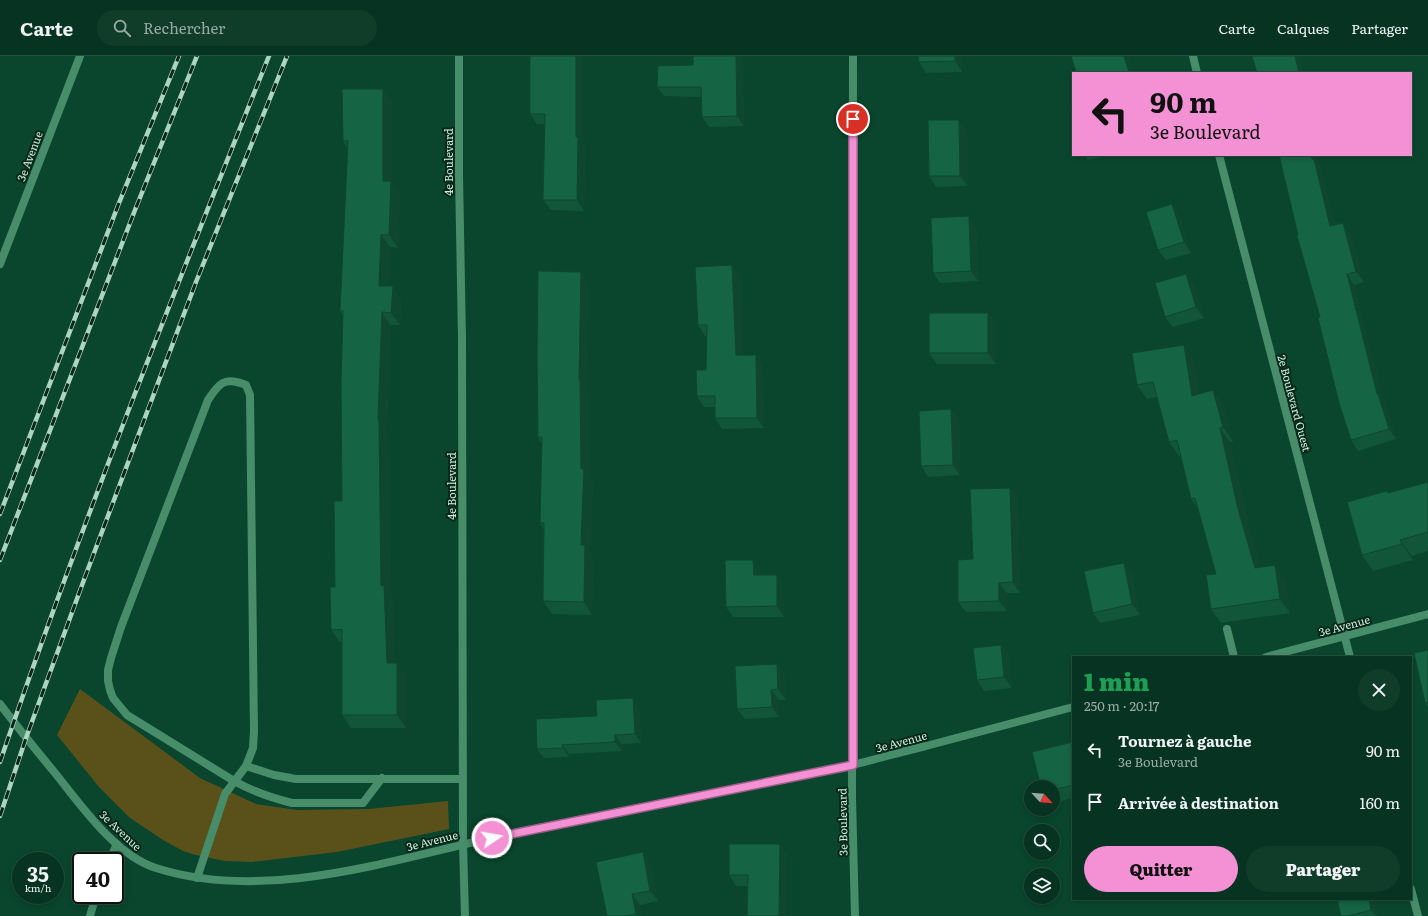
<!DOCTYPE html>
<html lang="fr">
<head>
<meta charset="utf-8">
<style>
  body { margin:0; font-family:Literata,serif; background:#103c2a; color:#f1f3f6; height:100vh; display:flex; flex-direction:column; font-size:15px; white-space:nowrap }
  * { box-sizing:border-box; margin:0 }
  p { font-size:13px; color:#98aaa5 }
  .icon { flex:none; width:22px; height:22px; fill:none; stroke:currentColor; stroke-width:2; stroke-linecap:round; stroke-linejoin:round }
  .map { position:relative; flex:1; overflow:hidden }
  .panel { position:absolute; left:1072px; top:600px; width:340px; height:244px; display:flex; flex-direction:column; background:#073422; border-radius:0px; box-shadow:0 2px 6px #0003,0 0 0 1px #284f40 }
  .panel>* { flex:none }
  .top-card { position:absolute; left:1072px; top:16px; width:340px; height:84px; border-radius:0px; box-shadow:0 2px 6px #0003,0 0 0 1px #284f40; background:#f491d4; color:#111; overflow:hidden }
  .needle { width:26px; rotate:116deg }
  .fabs { position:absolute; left:1024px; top:724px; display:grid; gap:8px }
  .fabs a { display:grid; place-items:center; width:36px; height:36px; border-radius:50%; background:#073422; box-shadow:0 2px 6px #0003,0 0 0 1px #284f40; font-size:20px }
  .speed { position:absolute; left:12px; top:796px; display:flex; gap:8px; font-size:20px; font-weight:700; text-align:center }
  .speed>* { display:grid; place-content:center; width:52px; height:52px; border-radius:50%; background:#073422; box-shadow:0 2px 6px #0003,0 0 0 1px #284f40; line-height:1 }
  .speed small { font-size:10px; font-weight:400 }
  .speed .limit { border:2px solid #111; border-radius:6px; background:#fff; color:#111 }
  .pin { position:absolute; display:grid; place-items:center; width:34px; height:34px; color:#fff; margin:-17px; border:2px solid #fff; border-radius:50%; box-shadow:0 1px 4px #0007 }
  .me { position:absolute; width:44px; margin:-22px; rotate:78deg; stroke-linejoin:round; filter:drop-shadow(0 0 3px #0008) }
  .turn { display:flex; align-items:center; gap:14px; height:84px; padding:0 12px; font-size:18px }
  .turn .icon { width:52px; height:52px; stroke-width:2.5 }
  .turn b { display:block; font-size:28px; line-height:34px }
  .round { display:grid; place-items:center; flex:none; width:42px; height:42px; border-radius:21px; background:#103c2a }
  .head { display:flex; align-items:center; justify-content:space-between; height:68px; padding:0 12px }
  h1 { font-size:24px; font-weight:800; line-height:30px; color:#1e9e55 }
  .button { display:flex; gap:8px; margin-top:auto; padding:8px 12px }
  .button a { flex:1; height:46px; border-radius:24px; background:#f491d4; color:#111; font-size:16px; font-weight:800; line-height:46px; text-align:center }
  .button a+a { background:#103c2a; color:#f1f3f6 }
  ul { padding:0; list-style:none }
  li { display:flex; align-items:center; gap:12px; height:52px; padding:0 12px }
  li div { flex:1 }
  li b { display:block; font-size:15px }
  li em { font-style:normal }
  header { display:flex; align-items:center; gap:24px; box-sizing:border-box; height:56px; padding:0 20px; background:#073422; border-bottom:1px solid #284f40 }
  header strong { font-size:19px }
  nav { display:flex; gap:22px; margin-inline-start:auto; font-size:14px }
  .search { width:280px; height:36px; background:#103c2a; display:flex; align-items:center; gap:10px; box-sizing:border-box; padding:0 14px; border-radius:22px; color:#98aaa5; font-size:15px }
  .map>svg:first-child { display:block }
</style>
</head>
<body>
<header>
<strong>Carte</strong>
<div class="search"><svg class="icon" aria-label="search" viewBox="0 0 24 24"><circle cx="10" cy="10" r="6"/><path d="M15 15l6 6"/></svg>Rechercher</div>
<nav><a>Carte</a><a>Calques</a><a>Partager</a></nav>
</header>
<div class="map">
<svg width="1428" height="860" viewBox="0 0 1428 860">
  <rect width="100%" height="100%" fill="#09462d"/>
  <!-- green -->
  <path fill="#5a511a" d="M80 633 200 722 256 748 297 754 369 753 448 745 449 773 337 796 251 806 225 805 196 799 183 795 163 784 130 762 99 731 57 679Z"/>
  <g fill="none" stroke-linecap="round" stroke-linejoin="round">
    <!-- service -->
    <path stroke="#478d6a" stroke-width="8" d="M1227 573 1234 601
      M246 710 274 719 296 723H463
      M197 822 225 738 246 710 253 692 254 675 250 339 246 329C225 320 219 327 208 344L121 571 111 602 108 614V625L110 634 113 642 127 659 234 725C252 735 272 742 292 747H363L382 722"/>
    <!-- minor -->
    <path stroke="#478d6a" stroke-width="8" d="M459 0V119L462 282 463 788 465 860
      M853 0 852 742 855 860
      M1193 0 1197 17
      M1219 99 1350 601
      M109 805 117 788
      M1411 833 1418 860
      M90 860 96 839"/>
    <!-- tertiary -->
    <path stroke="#478d6a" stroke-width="8" d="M0 208 80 0
      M1266 601 1428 558
      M0 648C18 672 36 694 55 717 81 749 115 799 156 812 271 849 405 799 519 776 593 761 668 746 743 731 779 724 816 717 852 709 877 703 901 696 926 690 975 677 1024 664 1073 651"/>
    <defs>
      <path id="rail" d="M0 458 119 147 179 0
        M0 504 135 154 197 0
        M0 706C81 468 175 234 269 0
        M0 760 26 682 85 521 196 226 287 0"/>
    </defs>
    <!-- rail casing -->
    <use href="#rail" stroke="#add4c0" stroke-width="4.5"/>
    <!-- rail -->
    <use href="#rail" stroke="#09281a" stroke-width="3" stroke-dasharray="9" stroke-linecap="butt"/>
  </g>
  <!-- wall -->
  <path fill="#12563a" d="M530 0 585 91 584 155 551 154 543 144 545 68H537L530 58Z
    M693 0H742L744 70 709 71 702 61V41L664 40 657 31 693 9Z
    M962 0V16L926 17 919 6Z
    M392 45V126L400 137 398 192 390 191 388 230 401 243 400 269H390L387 374 388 376 390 537 393 542 395 607 406 620V672H351L342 659V586H340L331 574 342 445 343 260 340 255 348 93 343 85Z
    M959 64 967 75 968 130 936 131 929 120Z
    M1085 99H1109L1088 104Z
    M1319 110 1321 113 1335 169 1343 167 1350 177 1364 226 1354 229 1384 345 1386 348 1396 383 1358 395 1351 384 1320 261 1298 179Z
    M1172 148 1179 159 1191 197 1166 204 1158 194Z
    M976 171 978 225 940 227 933 217Z
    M732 209 740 220 743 299 763 309 764 372 722 373 715 362V351H704L697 340 706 314 707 280H705L698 269Z
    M1186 218 1194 229 1204 262 1173 271 1165 261Z
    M589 228 587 334 589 336V420L593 425 590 496 593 501 592 559 552 558 543 545 544 474 540 467 542 388 538 381Z
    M996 267V308H937L929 297Z
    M1194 303 1199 338 1213 334 1223 349 1233 386H1230L1248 467 1260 511 1285 523 1290 557 1221 567 1211 553 1216 518 1198 452 1191 443 1181 400H1179L1169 386 1157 341 1147 343 1137 329Z
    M951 353 959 364 960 419 928 421 921 410Z
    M1428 426V495L1412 500 1413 504 1373 515 1362 499 1389 437Z
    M1010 432 1018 443 1020 537H1007V555L966 556 958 546 973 503Z
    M753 504 761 515V519L784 530V561H733L726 551Z
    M1124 507 1132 518 1140 559 1100 567 1093 557Z
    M1428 594V651L1425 647Z
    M1009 599 1012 632 984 635 977 624Z
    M777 608 785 619 786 644H779V661L745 663 737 653Z
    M639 651 641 687 621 688 622 695 569 698V701L544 702 537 693 597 660Z
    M1073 686V742L1053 747V731Z
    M643 796 650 807 658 845 640 849 642 860H607Z
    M787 798V860H747L748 830H736L729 819Z
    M1374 843 1378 860H1341Z"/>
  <!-- shaded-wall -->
  <path fill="#0f462f" d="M576 0H583V89L585 91 584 155 577 144 576 81Z
    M736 0H742L744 70 737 60Z
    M955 0H962V16L955 5Z
    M1124 0H1128L1134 17H1130L1129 16Z
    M1295 0H1299L1304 17H1299Z
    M383 33 392 45V126L400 137 398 192 389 179 383 125Z
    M959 64 967 75 968 130 960 120Z
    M1311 99H1316L1319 110 1321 113 1338 181 1330 170Z
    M1172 148 1179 159 1191 197 1184 186Z
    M969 160 976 171 978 225 971 215Z
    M1343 167 1350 177 1364 226 1356 216Z
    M381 179 390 191 388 243 379 230Z
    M732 209 740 220 744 310 736 299Z
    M581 216 589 228 587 334 589 336V420L593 425 590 496 593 501 592 559 584 546 581 489V413L579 324Z
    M1186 218 1194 229 1204 262 1196 251Z
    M1347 218 1354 229 1384 345 1386 348 1396 383 1389 373 1377 338Z
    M393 230 401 243 400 269 391 257Z
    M382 256 390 269 387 374 388 376 390 537 393 542 396 620 387 607 381 530 378 363Z
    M988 257 996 267V308L988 297Z
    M1184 289 1194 303 1202 355 1192 340Z
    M756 299 763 309 764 372 757 362Z
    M1213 334 1223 349 1233 386 1223 371Z
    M951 353 959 364 960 419 953 409Z
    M1220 372 1230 386 1248 467 1265 526 1255 512 1238 453Z
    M1010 432 1018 443 1020 537 1013 526Z
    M1400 484 1412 500 1413 504 1402 488Z
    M753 504 761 515V530L754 519Z
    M1124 507 1132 518 1140 559 1132 548Z
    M1275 509 1285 523 1290 557 1280 543Z
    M777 519 784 530V561L777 550Z
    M999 527 1007 537V555L999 545Z
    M1001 589 1009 599 1012 632 1004 621Z
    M397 607 406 620V672L397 659Z
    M777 608 785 619 786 644 778 633Z
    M771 634 779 644V661L772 651Z
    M633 642 639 651 641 687 635 678Z
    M615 679 621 688 622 695 615 686Z
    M562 689 569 698V701L563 692Z
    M780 788 787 798V860H779Z
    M643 796 650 807 658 845 650 835Z
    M632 838 640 849 642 860H638L636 858Z
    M1369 843H1374L1378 860H1376L1371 854Z"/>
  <!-- building -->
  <path fill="#156443" stroke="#0f462f" d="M530 0H576V81H578L577 144H543L545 58H530Z
    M693 0H736L737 60 702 61 701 31H657L658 10 693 9Z
    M918 0H955V5L919 6Z
    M1071 0H1124L1129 16 1126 17H1076Z
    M1252 0H1295L1299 17H1257Z
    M342 33H383V125H391L389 179H381L379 230H393L391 257 382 256 378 363H379L381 530 384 529 387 607H397V659H342V573L331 574 330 531H335L334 445H342L341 329 343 255H340L348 85H343Z
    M1071 53H1073V60Z
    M928 64H959L960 120H929Z
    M1279 99H1311L1312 103H1314L1330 170 1343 167 1356 216 1347 218 1377 338H1378L1389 373 1351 384 1339 347 1318 262 1320 261 1297 180 1298 179Z
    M1172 148 1184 186 1158 194 1146 156Z
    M969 160 971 215 933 217 931 162Z
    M732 209 736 299H756L757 362H715V340H697L696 314H706L707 269H698L695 211Z
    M538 215 581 216 579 324H580L581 413H584L581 489H585L584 546 543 545 544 467H540L542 381H538L537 300Z
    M1186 218 1196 251 1165 261 1155 227Z
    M929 257H988V297H929Z
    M1184 289 1192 340 1213 334 1223 371 1220 372 1238 453 1255 512 1275 509 1280 543 1211 553 1206 519 1216 518 1195 442 1191 443 1177 384 1169 386 1153 326 1137 329 1132 297Z
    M951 353 953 409 921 410 919 355Z
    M1428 426V476L1400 484 1402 488 1362 499 1347 446 1387 435 1388 437Z
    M1010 432 1013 526 999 527V545L958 546V504L973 503 970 433Z
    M725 504H753L754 519H777V550L726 551Z
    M1124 507 1132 548 1093 557 1084 515Z
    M1001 589 1004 621 977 624 973 592Z
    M1428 594V646L1425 647 1414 597Z
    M777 608 778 633 771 634 772 651 737 653 735 610Z
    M633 642 635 678 615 679V686L562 689 563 692 537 693 536 663 597 660 596 644Z
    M1073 686V729L1053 734V731H1041L1032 696Z
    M729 788H780L779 860H747L748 819H729Z
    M643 796 650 835 632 838 636 858 625 860H607L596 806Z
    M1337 843H1369L1371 854 1348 860H1341Z"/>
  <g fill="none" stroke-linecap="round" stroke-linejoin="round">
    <defs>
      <path id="route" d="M492 782 853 709V63"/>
    </defs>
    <!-- route casing -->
    <use href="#route" stroke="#9f5e8a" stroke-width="10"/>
    <!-- route -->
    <use href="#route" stroke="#f491d4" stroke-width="7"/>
  </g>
  <g text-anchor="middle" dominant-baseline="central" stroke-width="4" stroke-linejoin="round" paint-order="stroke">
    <!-- street labels -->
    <g font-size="11" fill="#cdf0dc" stroke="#09281a">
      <text transform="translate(29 100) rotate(-69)">3e Avenue</text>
      <text transform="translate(448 106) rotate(-90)">4e Boulevard</text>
      <text transform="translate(1295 347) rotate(75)">2e Boulevard Ouest</text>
      <text transform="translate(451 430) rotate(-90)">4e Boulevard</text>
      <text transform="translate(1344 569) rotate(-15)">3e Avenue</text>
      <text transform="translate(901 685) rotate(-15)">3e Avenue</text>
      <text transform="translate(842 766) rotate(-91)">3e Boulevard</text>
      <text transform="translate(121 774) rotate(43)">3e Avenue</text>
      <text transform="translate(432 784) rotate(-14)">3e Avenue</text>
    </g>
  </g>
</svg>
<div class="fabs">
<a><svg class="needle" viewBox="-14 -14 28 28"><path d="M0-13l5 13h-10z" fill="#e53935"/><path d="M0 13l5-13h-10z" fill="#98aaa5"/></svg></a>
<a><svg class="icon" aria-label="search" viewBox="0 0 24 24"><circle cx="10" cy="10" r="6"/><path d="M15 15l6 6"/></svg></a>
<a><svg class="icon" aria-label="layers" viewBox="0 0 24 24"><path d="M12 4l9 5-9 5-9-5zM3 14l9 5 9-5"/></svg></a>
</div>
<div class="speed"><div>35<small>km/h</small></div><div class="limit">40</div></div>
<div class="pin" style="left:853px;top:63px;background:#d93025"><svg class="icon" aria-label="arrive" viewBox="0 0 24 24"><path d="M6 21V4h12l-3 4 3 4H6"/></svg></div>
<svg class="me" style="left:492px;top:782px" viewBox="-20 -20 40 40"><circle r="17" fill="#f491d4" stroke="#fff" stroke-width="3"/><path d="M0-11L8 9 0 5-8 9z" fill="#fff"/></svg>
<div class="top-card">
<div class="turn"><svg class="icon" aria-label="left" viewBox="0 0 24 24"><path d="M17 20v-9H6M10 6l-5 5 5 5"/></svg><div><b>90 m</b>3e Boulevard</div></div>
</div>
<section class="panel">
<div class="head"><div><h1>1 min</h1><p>250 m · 20:17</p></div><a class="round"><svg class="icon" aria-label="close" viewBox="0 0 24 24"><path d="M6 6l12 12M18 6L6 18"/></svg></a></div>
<ul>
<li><svg class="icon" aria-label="left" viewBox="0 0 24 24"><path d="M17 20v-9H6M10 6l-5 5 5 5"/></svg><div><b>Tournez à gauche</b><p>3e Boulevard</p></div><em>90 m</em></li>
<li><svg class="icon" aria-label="arrive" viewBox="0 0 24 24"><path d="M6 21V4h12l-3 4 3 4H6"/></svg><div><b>Arrivée à destination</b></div><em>160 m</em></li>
</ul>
<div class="button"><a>Quitter</a><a>Partager</a></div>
</section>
</div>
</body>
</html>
